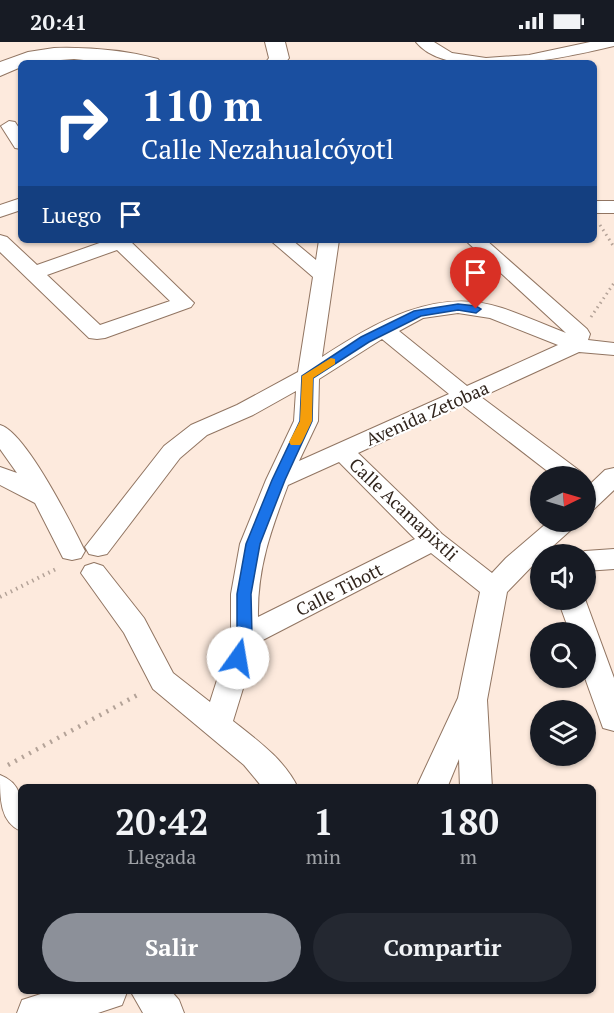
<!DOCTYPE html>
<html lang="es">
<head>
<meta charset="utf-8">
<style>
  body { margin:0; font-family:"PT Serif",serif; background:#242831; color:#f1f3f6; height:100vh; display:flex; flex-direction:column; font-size:22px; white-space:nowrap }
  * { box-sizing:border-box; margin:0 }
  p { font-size:20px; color:#9ea1a6 }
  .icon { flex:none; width:33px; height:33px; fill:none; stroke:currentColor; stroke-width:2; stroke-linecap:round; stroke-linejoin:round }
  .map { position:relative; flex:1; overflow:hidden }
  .drawer { position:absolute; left:18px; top:742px; width:578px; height:210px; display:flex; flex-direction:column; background:#171b24; border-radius:9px; box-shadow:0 2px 4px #0004 }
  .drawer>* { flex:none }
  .hud { position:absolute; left:18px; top:18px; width:579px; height:183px; border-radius:9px; box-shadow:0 2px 4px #0004; background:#1a4fa0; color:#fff; overflow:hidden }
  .needle { width:39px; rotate:85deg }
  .fabs { position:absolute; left:530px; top:424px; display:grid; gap:12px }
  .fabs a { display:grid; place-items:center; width:66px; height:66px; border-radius:50%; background:#171b24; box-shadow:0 2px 4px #0004; font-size:30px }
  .pin { position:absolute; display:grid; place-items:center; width:51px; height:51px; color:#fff; margin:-62px -26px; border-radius:50% 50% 50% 0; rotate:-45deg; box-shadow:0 0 6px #0007 }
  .pin .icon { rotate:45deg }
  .me { position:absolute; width:66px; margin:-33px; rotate:13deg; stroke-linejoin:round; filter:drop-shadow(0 0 4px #0008) }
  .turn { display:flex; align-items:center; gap:21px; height:126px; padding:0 24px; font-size:27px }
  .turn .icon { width:78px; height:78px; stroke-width:2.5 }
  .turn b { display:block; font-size:42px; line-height:51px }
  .then { display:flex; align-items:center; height:57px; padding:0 24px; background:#0003; gap:12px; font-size:22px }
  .eta { display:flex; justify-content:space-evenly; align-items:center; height:102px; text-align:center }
  .eta b { font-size:36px; font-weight:700; line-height:42px }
  .button { display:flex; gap:12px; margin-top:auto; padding:12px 24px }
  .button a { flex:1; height:69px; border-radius:36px; background:#8c9099; color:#fff; font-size:24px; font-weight:700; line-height:69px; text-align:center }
  .button a+a { background:#242831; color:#f1f3f6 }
  .status { display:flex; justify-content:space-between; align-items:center; height:42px; padding:0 30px; background:#171b24; direction:ltr }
  .status svg { height:16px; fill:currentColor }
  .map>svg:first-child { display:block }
</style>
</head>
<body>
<div class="status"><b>20:41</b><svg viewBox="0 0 49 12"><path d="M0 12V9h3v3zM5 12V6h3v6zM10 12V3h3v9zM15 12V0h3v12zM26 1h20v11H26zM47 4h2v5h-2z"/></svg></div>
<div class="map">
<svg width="614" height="971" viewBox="0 0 614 971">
  <rect width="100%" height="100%" fill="#fdeadd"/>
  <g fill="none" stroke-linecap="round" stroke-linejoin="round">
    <defs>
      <path id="street" d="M416 0H434L452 11 486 16 529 13 590 0H614V4C568 15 450 42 416 0Z
        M9 79 15 80 21 89V107L15 106 1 84Z
        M21 156V168L0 175V163Z
        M594 159H614V171H594Z
        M0 193 7 195 37 223 108 198H129L194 261 191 265 105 296 97 297 89 296 0 210ZM117 208 170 259 100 283 47 233Z
        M270 198H292L316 218 319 198H339L322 315C375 281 436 244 502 266 523 273 545 283 566 291L465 198H486L587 287 590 292 588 298 614 301V313L579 310 481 355 580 429 583 435H555L462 363 358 411 442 492 492 531 506 516 548 480H577L573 486 543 513H540V516L507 550 487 658 492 746H460L459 717 447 746H416L458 656 480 550 431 511 257 601 233 679C257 698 285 718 298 746H263L244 723 153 647 124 591 81 531 85 524 94 521 103 524 144 576 173 631 210 660 231 594V552L240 502 266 438 294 379 296 349 253 373 207 393 180 416 107 512 98 514 89 512 85 505 164 404 191 383 237 363 298 330 313 235ZM458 271 490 276 558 303 467 344 399 289 423 276ZM382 297 449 352 299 419 318 379 319 337ZM339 420 415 497 258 575C257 526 271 488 288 443Z
        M0 383C26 390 72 483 85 509L81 516 72 518 63 516 35 461 0 443V425L17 431 0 407Z
        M614 426V448L594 467 585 470V447L605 428Z
        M614 507V527L585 529V513H575L585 509Z
        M585 557 614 636V689L603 686 585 636V591H570L558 558Z
        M0 733C26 743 21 765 21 789 0 780 0 757 0 733Z
        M47 950H127L122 963 98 971H17L22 958Z
        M131 950H172L179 958 184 971H143Z"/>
      <path id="secondary" d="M265 0H285L289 16 285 21H265L269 16Z
        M54 6C88 5 124 8 158 17L161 21H113L74 17 21 21V25L0 34V20L28 10Z"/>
    </defs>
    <!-- street casing -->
    <use href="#street" stroke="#917562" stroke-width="2"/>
    <!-- secondary casing -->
    <use href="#secondary" stroke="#917562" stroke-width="2"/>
    <!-- path-far2 -->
    <path stroke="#b4a398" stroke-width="3" stroke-dasharray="1.5 4" stroke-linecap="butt" d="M600 183 614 205
      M591 275 614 241"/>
    <!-- path-far1 -->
    <path stroke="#b4a398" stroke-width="4" stroke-dasharray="1.5 4.5" stroke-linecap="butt" d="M0 555 58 526"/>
    <!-- path -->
    <path stroke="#b4a398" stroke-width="4.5" stroke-dasharray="2 6" stroke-linecap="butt" d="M8 723 141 651"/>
    <!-- street -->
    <use href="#street" fill="#fff" fill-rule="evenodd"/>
    <!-- secondary -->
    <use href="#secondary" fill="#fff" fill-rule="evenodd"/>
  </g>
  <!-- route -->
  <path fill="#1a73e8" stroke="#114b97" stroke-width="1.5" d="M458 262 476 264 481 267 476 271 458 268 421 274 369 300 313 336 312 379 285 438 260 502 251 552 252 594 243 621H232L230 616 237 594V552L246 502 272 438 300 379 302 334 361 295 414 269Z"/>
  <!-- slow -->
  <path fill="#f59e0b" d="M331 316 335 317V322L313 336 312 379 302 400 300 403H291L289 400 300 379 302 334Z"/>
  <g text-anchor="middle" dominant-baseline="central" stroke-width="4.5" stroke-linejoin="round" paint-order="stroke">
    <!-- street labels -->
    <g font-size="18" fill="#31251d" stroke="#fff">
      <text transform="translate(427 371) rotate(-24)">Avenida Zetobaa</text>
      <text transform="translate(404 467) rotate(43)">Calle Acamapixtli</text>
      <text transform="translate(339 547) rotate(-27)">Calle Tibott</text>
    </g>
  </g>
</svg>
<div class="fabs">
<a><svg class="needle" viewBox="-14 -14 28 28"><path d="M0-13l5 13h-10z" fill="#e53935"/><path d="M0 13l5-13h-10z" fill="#9ea1a6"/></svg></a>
<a><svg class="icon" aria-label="sound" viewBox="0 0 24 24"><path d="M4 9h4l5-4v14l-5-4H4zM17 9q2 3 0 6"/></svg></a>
<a><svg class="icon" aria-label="search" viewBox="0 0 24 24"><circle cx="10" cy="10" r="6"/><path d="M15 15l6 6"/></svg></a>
<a><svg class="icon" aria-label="layers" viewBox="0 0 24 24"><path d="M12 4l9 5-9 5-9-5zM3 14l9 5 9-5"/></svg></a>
</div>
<div class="pin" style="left:476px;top:267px;background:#d93025"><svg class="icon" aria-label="arrive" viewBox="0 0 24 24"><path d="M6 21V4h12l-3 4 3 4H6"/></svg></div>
<svg class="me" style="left:238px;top:616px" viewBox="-20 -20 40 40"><circle r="19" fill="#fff"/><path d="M0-13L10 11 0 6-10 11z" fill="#1a73e8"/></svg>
<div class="hud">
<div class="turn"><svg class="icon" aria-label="right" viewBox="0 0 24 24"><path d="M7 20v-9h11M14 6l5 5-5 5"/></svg><div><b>110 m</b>Calle Nezahualcóyotl</div></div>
<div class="then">Luego<svg class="icon" aria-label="arrive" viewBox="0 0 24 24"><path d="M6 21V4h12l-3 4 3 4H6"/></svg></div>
</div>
<section class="drawer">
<div class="eta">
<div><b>20:42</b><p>Llegada</p></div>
<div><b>1</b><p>min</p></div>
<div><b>180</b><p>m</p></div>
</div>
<div class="button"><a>Salir</a><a>Compartir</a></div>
</section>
</div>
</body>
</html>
